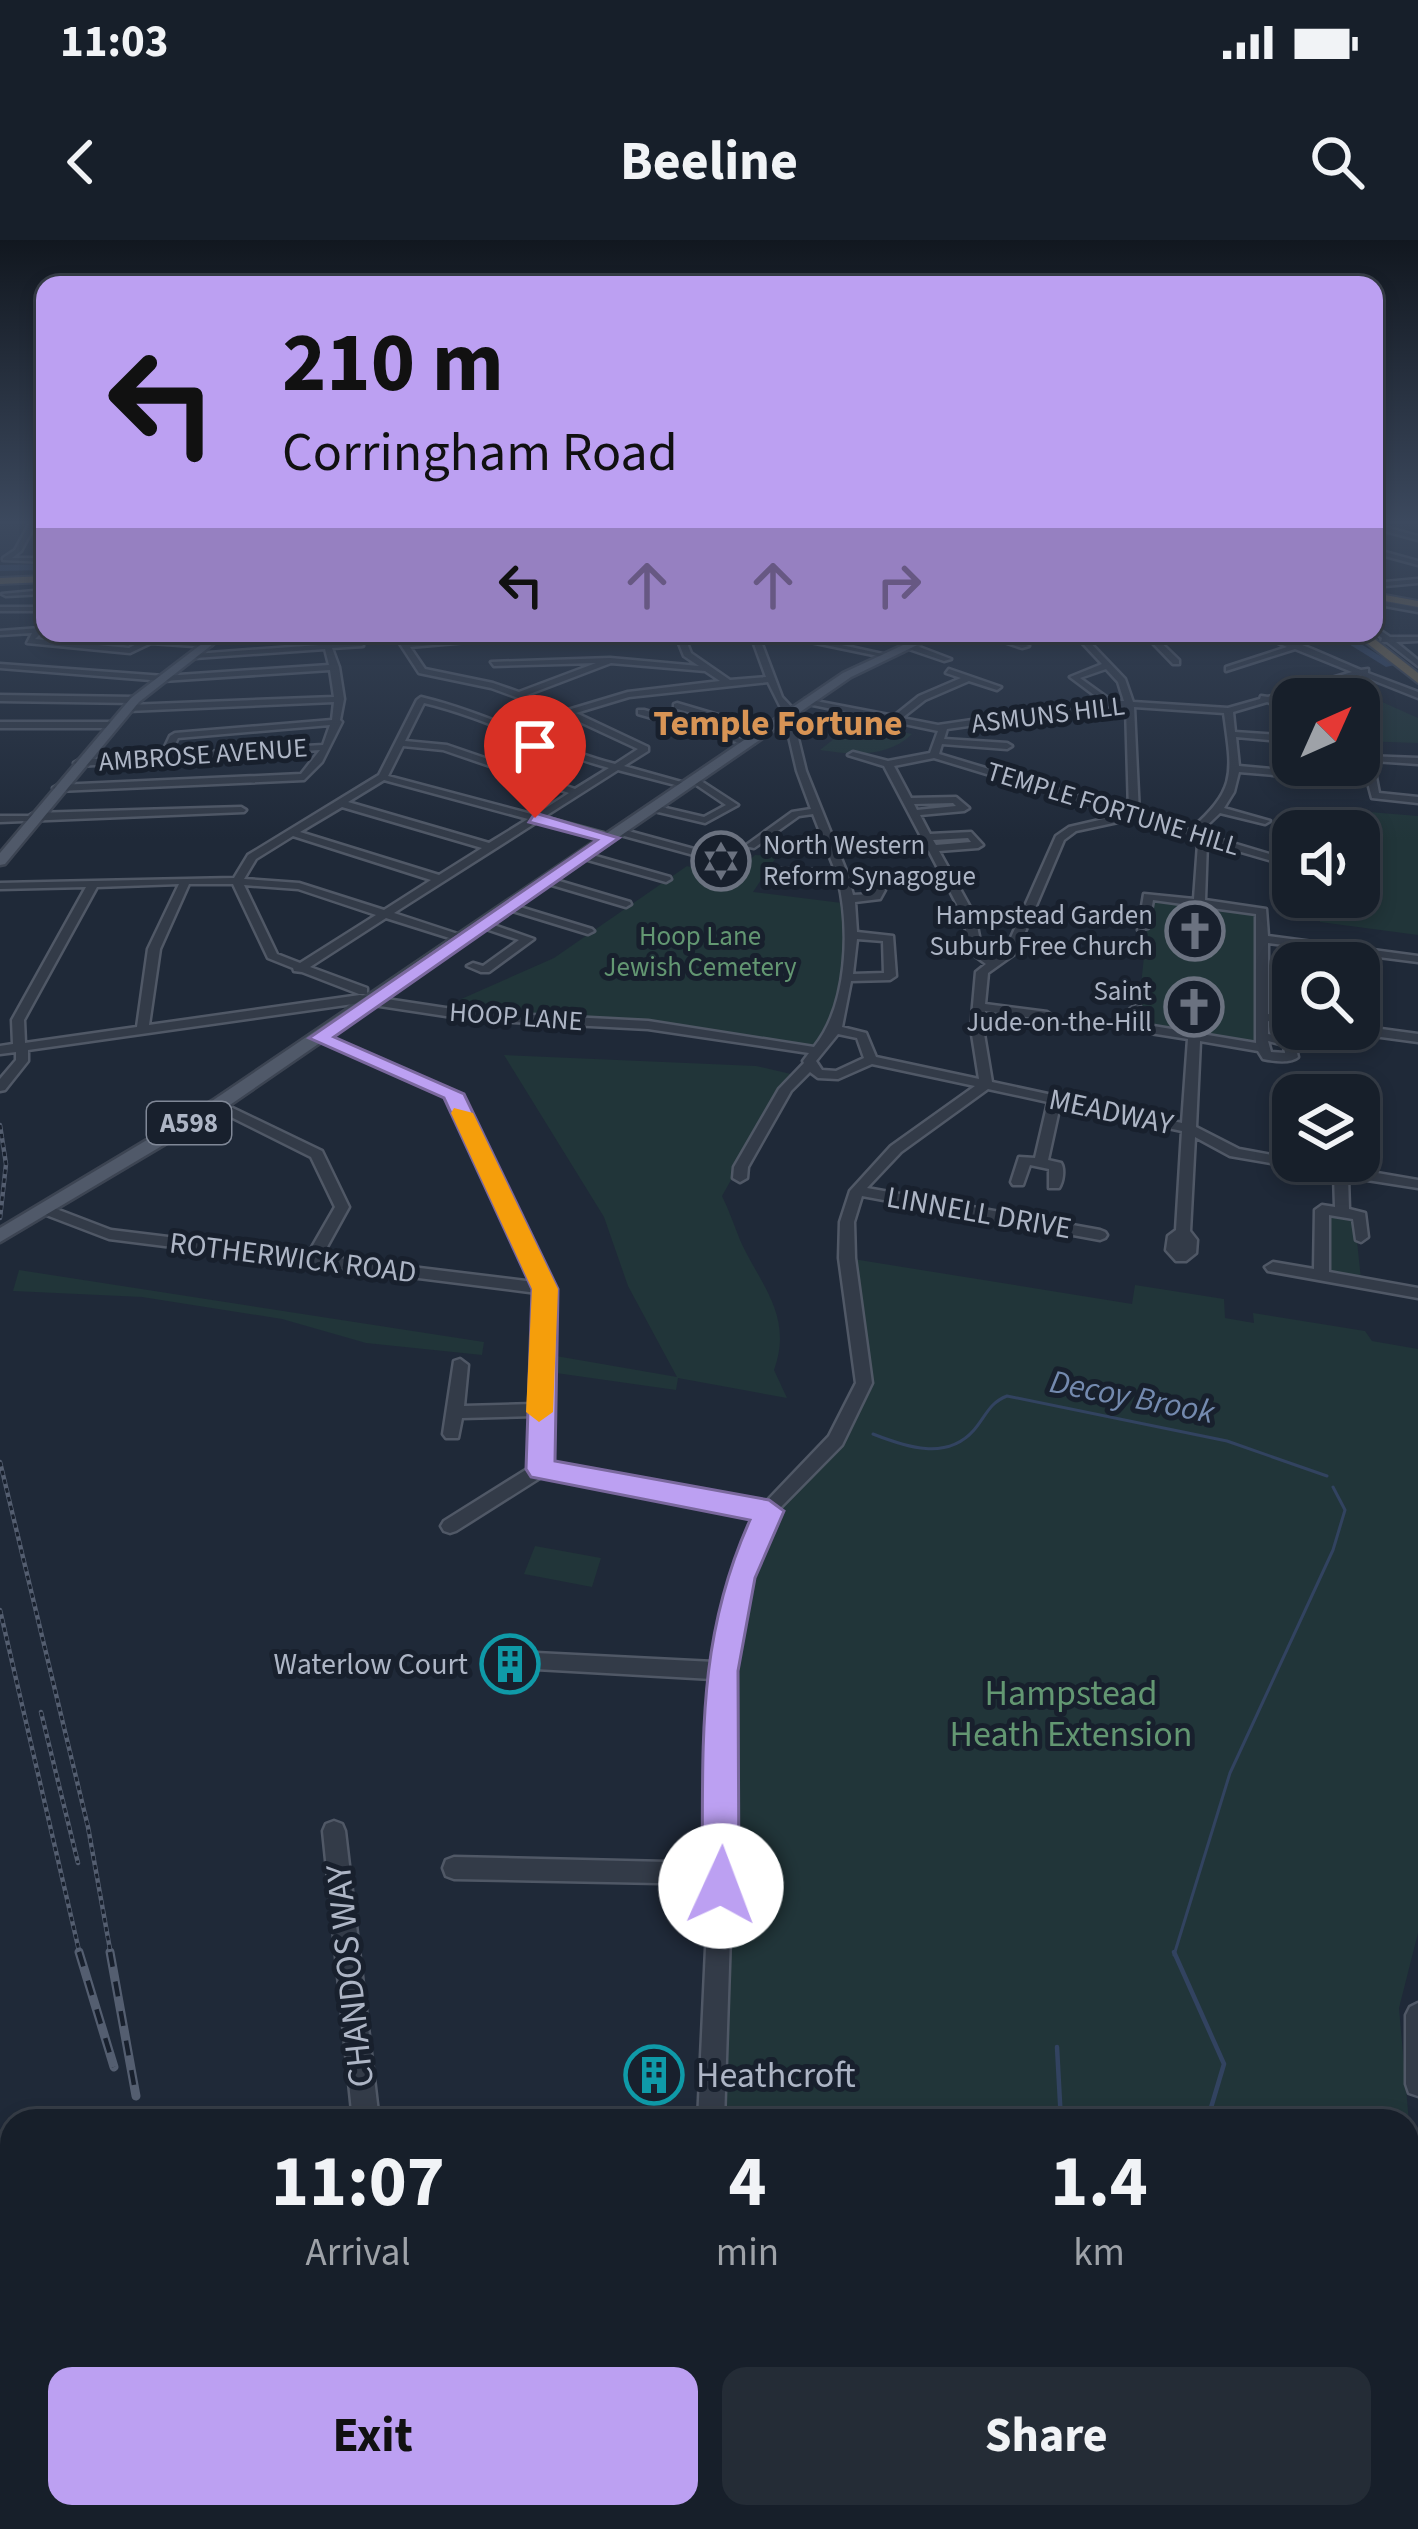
<!DOCTYPE html>
<html lang="en">
<head>
<meta charset="utf-8">
<style>
  body { margin:0; font-family:"Source Sans 3",sans-serif; background:#242c36; color:#f1f3f6; height:100vh; display:flex; flex-direction:column; font-size:45px; white-space:nowrap }
  * { box-sizing:border-box; margin:0 }
  p { font-size:39px; color:#9ea2a8 }
  .icon { flex:none; width:66px; height:66px; fill:none; stroke:currentColor; stroke-width:2; stroke-linecap:round; stroke-linejoin:round }
  .map { position:relative; flex:1; overflow:hidden }
  .sheet { position:absolute; left:0px; top:1869px; width:1419px; height:420px; display:flex; flex-direction:column; background:#171f2a; border-radius:36px 36px 0 0; box-shadow:0 6px 18px #0003,0 0 0 3px #363d47 }
  .sheet>* { flex:none }
  .top-card { position:absolute; left:36px; top:36px; width:1347px; height:366px; border-radius:24px; box-shadow:0 6px 18px #0003,0 0 0 3px #363d47; background:#bca0f2; color:#111; overflow:hidden }
  .needle { width:78px; rotate:45deg }
  .controls { position:absolute; left:1272px; top:438px; display:grid; gap:24px }
  .controls a { display:grid; place-items:center; width:108px; height:108px; border-radius:24px; background:#171f2a; box-shadow:0 6px 18px #0003,0 0 0 3px #363d47; font-size:60px }
  .pin { position:absolute; display:grid; place-items:center; width:102px; height:102px; color:#fff; margin:-123px -51px; border-radius:50% 50% 50% 0; rotate:-45deg; box-shadow:0 0 12px #0007 }
  .pin .icon { rotate:45deg }
  .me { position:absolute; width:132px; margin:-66px; rotate:2deg; stroke-linejoin:round; filter:drop-shadow(0 0 9px #0008) }
  .turn { display:flex; align-items:center; gap:42px; height:252px; padding:0 48px; font-size:54px }
  .turn .icon { width:156px; height:156px; stroke-width:2.5 }
  .turn b { display:block; font-size:84px; line-height:102px }
  .lanes { display:flex; align-items:center; height:114px; padding:0 48px; background:#0003; justify-content:center; gap:60px; direction:ltr }
  .lanes .off { opacity:.35 }
  .eta { display:flex; justify-content:space-evenly; align-items:center; height:204px; text-align:center }
  .eta b { font-size:72px; font-weight:700; line-height:84px }
  .button { display:flex; gap:24px; margin-top:auto; padding:24px 48px }
  .button a { flex:1; height:138px; border-radius:24px; background:#bca0f2; color:#111; font-size:48px; font-weight:700; line-height:138px; text-align:center }
  .button a+a { background:#242c36; color:#f1f3f6 }
  .status { display:flex; justify-content:space-between; align-items:center; height:84px; padding:0 60px; background:#171f2a; direction:ltr }
  .status svg { height:33px; fill:currentColor }
  header { display:flex; justify-content:space-between; align-items:center; height:156px; padding:0 48px; background:#171f2a; font-size:54px; font-weight:700 }
  .map>svg:first-child { display:block }
</style>
</head>
<body>
<div class="status"><b>11:03</b><svg viewBox="0 0 49 12"><path d="M0 12V9h3v3zM5 12V6h3v6zM10 12V3h3v9zM15 12V0h3v12zM26 1h20v11H26zM47 4h2v5h-2z"/></svg></div>
<header><svg class="icon" aria-label="back" viewBox="0 0 24 24"><path d="M15 5l-7 7 7 7"/></svg>Beeline<svg class="icon" aria-label="search" viewBox="0 0 24 24"><circle cx="10" cy="10" r="6"/><path d="M15 15l6 6"/></svg></header>
<div class="map">
<svg width="1418" height="2289" viewBox="0 0 1418 2289">
  <rect width="100%" height="100%" fill="#1f2938"/>
  <!-- green -->
  <path fill="#213539" d="M1362 453 1418 478V503L1359 501Z
    M855 482 912 494C887 518 853 515 820 510Z
    M1308 567 1418 576V695L1320 682 1317 657H1359V591H1305Z
    M755 615 777 616 753 652 842 663C856 708 848 773 818 811L727 795 434 771 554 718 687 626 729 638Z
    M1150 658 1257 673 1256 802 1137 784Z
    M504 815 756 826 791 834 722 956C729 970 734 985 740 1000 759 1043 794 1075 774 1130L787 1158 678 1138 676 1150 556 1133V1116L677 1137 628 1046 604 977Z
    M1328 976 1355 982 1361 1039 1325 1033Z
    M847 1018 1132 1064 1135 1045 1224 1059 1225 1078 1254 1083 1253 1073 1365 1091 1372 1101 1418 1109V1693L1399 1768 1418 1985V2289H706L708 2277H1407V1881H710L722 1431 739 1338 769 1271 823 1215 865 1124Z
    M19 1030 484 1102 482 1115 366 1103 282 1079 142 1057 13 1051Z
    M535 1306 601 1318 592 1347 524 1334Z"/>
  <g fill="none" stroke-linecap="round" stroke-linejoin="round">
    <!-- stream-far1 -->
    <path stroke="#324360" stroke-width="3" d="M873 1194C906 1207 947 1221 974 1190 986 1176 989 1163 1007 1156L1227 1201 1327 1236
      M1174 1715 1230 1533 1333 1310 1345 1270 1333 1247"/>
    <!-- stream -->
    <path stroke="#324360" stroke-width="4.5" d="M1174 1712 1224 1824 1207 1881
      M1057 1807 1061 1881
      M1176 2277V2289
      M1034 2289 1035 2277"/>
    <!-- river -->
    <path fill="#324360" fill-rule="evenodd" d="M45 324V330L0 331V325Z
      M1331 393H1343L1395 425 1386 427Z"/>
    <defs>
      <path id="minor" d="M32 279H38L21 311 12 318H45V322L3 320V318L15 310Z
        M1374 284 1418 296V300L1374 288Z
        M1374 309 1418 321V325L1374 313Z
        M1418 339V343L1374 347V343Z
        M45 350V354L6 356 2 354Z
        M1374 360 1418 368V372L1374 364Z
        M0 367H45V371H0Z
        M1374 386 1390 397H1418V401L1396 402 1418 420V426L1387 402H1381L1382 398 1374 392Z
        M40 388 44 390 35 399 129 408 157 393H167L158 399 212 405 208 407 151 403 130 413 27 403 32 393 0 395V391Z
        M393 393H401L407 403 536 393H572L410 407 425 429 493 443 519 452 596 423 494 426 491 422 610 418 699 426 684 416 678 401 630 393 676 396 675 393H683L691 413 730 440 766 437 750 393 801 396 887 415 883 417 801 400 760 399 782 457 796 472 792 475 781 468 768 442 629 457 576 473 648 507V511L624 526 692 545 687 548 618 530 544 577 614 596V600L537 582 394 673 467 697V701H459L386 678 310 727 367 748V754H359L302 732 294 731 293 728 268 718 233 644H189L160 709 149 785 360 755 472 772 648 781 814 807C848 765 850 689 838 639L836 636 775 635 770 632 775 629 835 630 813 574 799 576 754 608 745 606 792 572 811 569 797 531 787 488 775 485 774 483 778 480 795 486 806 531 847 633 876 637 885 650 880 659 855 662 857 692 893 696 896 736 890 740 851 741 842 787 866 793 876 817 979 839 971 788 976 732 986 724 971 713 963 676 929 611 925 608 926 606 884 526 848 515 853 512 888 521 930 513 938 491 808 464 804 461 805 459 894 476 919 456 961 438 946 433 949 429 1001 447 997 450 969 441 925 460 902 478 938 485 1102 461 1070 437 1102 424 1073 393H1081L1125 439 1133 462 1228 468 1260 459 1261 456 1268 457 1352 432 1295 409 1226 431V427L1287 407 1256 393C1283 393 1333 419 1361 430L1368 429V433L1418 452V458L1360 435 1276 460 1293 466V472L1267 462 1233 472 1235 492 1293 496V502L1236 497 1239 526 1367 538 1365 516 1418 518V524L1373 521 1379 553 1418 557V563L1372 558 1368 543 1239 532 1234 552 1224 568 1270 581 1265 584 1220 573 1199 593 1293 621V627L1207 602 1205 660 1266 669 1268 696 1418 716V722L1268 703V774L1293 777V785L1268 781V794L1294 799 1298 817C1290 824 1273 821 1263 819L1258 811 1200 801 1196 887 1239 909 1293 919V921L1334 926V921H1348V928L1418 940V948L1348 937 1349 969 1365 973 1368 997 1361 1002 1356 1000 1353 979 1329 975V1032L1418 1048V1058L1268 1031 1265 1027 1273 1022 1314 1029 1315 970 1322 965 1335 967 1334 934 1230 916 1195 897 1190 991 1197 1000 1196 1013 1186 1021H1176L1166 1010 1168 996 1176 990 1182 891 1060 865 1048 920 1061 923C1065 929 1063 942 1059 948H1049V929L1030 925 1023 945H1013L1011 942 1019 917 1035 918 1048 862 988 849 901 912 867 948 1100 990 1105 992 1107 995 1105 998 1100 1000 862 956 854 982 855 1018 872 1143 842 1205 780 1268 748 1338 732 1431V1634L724 1881H698L709 1644 454 1639 446 1636 443 1628 446 1620 454 1617 710 1623 712 1439 536 1429 529 1427 526 1421 529 1415 536 1413 714 1422 730 1338 758 1276 543 1236 456 1291 450 1293 444 1291 441 1286 444 1281 532 1226 534 1176 462 1178 458 1198H446L443 1194 454 1121 460 1119 468 1125 464 1166 534 1164 537 1053 109 999 41 973 39 970 46 965 51 967 111 990 308 1014 335 967 311 917 213 868 211 865 218 861 322 911 349 967 322 1016 534 1042 448 856 313 798 315 795H323L460 854 553 1049 550 1224 765 1263 829 1196 856 1143 839 1018 840 982 850 951 891 906 975 846 872 824 838 839 818 838 810 832 791 851 748 927 747 938 740 942 733 938 734 927 779 849 804 823 803 821 809 813 648 789 472 780 360 763 28 810V821L5 850 0 851V839L16 820V812L0 814V806L13 804 12 780 86 647 0 649V643L234 638 248 615 379 535 417 460 421 457C488 473 549 507 615 524L638 509 565 475 491 448 419 433ZM611 423 705 431 720 441 628 452 568 470 527 455ZM1106 429 1118 442 1124 461H1112L1080 438ZM424 463C488 478 545 511 609 528L575 549 447 505 405 501ZM1110 466 1126 467 1129 571 939 514 942 504 1007 509 1012 506 1007 503 944 499 947 489ZM1134 467 1224 473C1232 533 1238 548 1190 590L1139 574ZM403 506 443 510 569 553 535 575 388 536ZM934 518 1121 575 1069 587 1056 596 1005 711 993 719 982 711 975 676 939 611 978 608 983 605 971 592 930 594 920 575 964 571 969 568 956 557 911 558 894 526ZM384 540 528 579 489 603 348 562ZM953 563 956 566 917 570 914 564ZM342 567 482 608 439 635 300 592ZM1132 579 1190 596 1198 604 1194 659 1144 654 1138 690 1148 688 1153 660 1256 674V803L1141 784 1140 766 1136 765 1130 769 1131 790 1188 799 1182 883 992 842 983 788 985 771 1047 780 1053 776 1047 772 985 764 988 733 1016 713 1064 600 1076 591ZM293 596 431 640 384 670 299 643 244 639 256 619ZM968 598 971 602 936 605 933 600ZM849 640 869 642 875 650 872 654 853 655ZM179 644 148 709 137 787 25 803 24 780 97 647ZM244 645 298 649 376 675 300 723 277 714ZM857 699 883 701 884 733 853 734ZM838 794 857 798 864 818 836 831 822 830 816 821ZM1268 801 1284 805 1285 813 1271 812Z
        M977 393H989L1029 406 1022 408Z
        M1143 393H1151L1179 420V424H1173Z
        M360 402 363 406 332 408 339 427 344 459 340 480 342 482 322 522 304 540 58 551 53 548 58 545 301 534 320 510 167 520 162 524 158 521 79 526 74 523 79 520 161 515 170 496 175 493 332 480 334 462 128 471 124 468 128 465 334 457 330 430 163 441 0 428V424L164 436 329 425 325 409 195 418 191 416 195 414ZM330 485 323 505 170 514 178 498Z
        M903 403H909L951 419 944 421 903 407Z
        M0 455 135 457 139 460 135 463 0 461Z
        M677 463 728 478 729 480 725 483 674 468V464Z
        M638 470H644L755 503 747 505 638 474Z
        M0 482H113L117 485 113 488H0Z
        M695 537 738 565 705 583 650 570V566L653 565 704 577 726 565 692 542V538Z
        M241 567 246 570 244 572 0 582V576H29L34 573Z
        M621 589 705 612 706 614 701 617 617 594V590Z
        M585 613 670 637 671 639 666 642 581 618V614Z
        M549 638 630 662 631 664 626 667 545 643 544 641Z
        M510 664 592 689 594 691 588 694 506 669V665Z
        M480 683H488L534 699 489 732H481L467 726 473 723 483 726 519 700 480 687Z
        M1359 786 1418 794V802L1351 793 1345 789H1359Z
        M334 1581 342 1584 345 1591 379 1881H353L323 1591 326 1584Z
        M1418 1763V1856L1409 1853 1406 1844V1775L1410 1767Z
        M0 2261H12V2277H26L22 2286 0 2289Z
        M35 2277H126L130 2278 134 2289H43L40 2287Z
        M693 2277H723L721 2289H691Z"/>
      <path id="major" d="M216 393H227L139 462 5 624 0 625V613L131 458Z
        M929 393H942L851 437 224 869 0 1002V988L212 861 843 433Z"/>
      <path id="highway" d="M45 336V342L0 344V338Z
        M1374 353 1418 361V367L1374 359Z
        M1354 393H1367L1418 433V443Z"/>
    </defs>
    <!-- minor casing -->
    <use href="#minor" stroke="#505866" stroke-width="5"/>
    <!-- major casing -->
    <use href="#major" stroke="#3c4452" stroke-width="5"/>
    <!-- highway casing -->
    <use href="#highway" stroke="#3d4553" stroke-width="4"/>
    <!-- minor -->
    <use href="#minor" fill="#333b48" fill-rule="evenodd"/>
    <!-- major -->
    <use href="#major" fill="#505969" fill-rule="evenodd"/>
    <!-- highway -->
    <use href="#highway" fill="#6f644f" fill-rule="evenodd"/>
    <defs>
      <path id="rail-far1" d="M0 885 6 924 0 978
        M0 1222 88 1587 111 1715
        M0 1370 80 1715
        M41 1472 78 1623"/>
      <path id="rail" d="M79 1712 114 1827
        M110 1712 136 1856"/>
    </defs>
    <!-- rail-far1 casing -->
    <use href="#rail-far1" stroke="#545e70" stroke-width="4.5"/>
    <!-- rail casing -->
    <use href="#rail" stroke="#545e70" stroke-width="9"/>
    <!-- rail-far1 -->
    <use href="#rail-far1" stroke="#18202d" stroke-width="3" stroke-dasharray="4.5" stroke-linecap="butt"/>
    <!-- rail -->
    <use href="#rail" stroke="#18202d" stroke-width="4.5" stroke-dasharray="15" stroke-linecap="butt"/>
  </g>
  <!-- sky -->
  <linearGradient id="sky" x2="0" y2="1"><stop stop-color="#11171f"/><stop offset="0.47" stop-color="#3c495e"/><stop offset="1" stop-color="#3c495e" stop-opacity="0"/></linearGradient>
  <rect width="1418" height="600" fill="url(#sky)"/>
  <!-- route -->
  <path fill="#bca0f2" stroke="#7a689d" stroke-width="3" d="M535 573 619 598 334 797 464 854 558 1049 555 1221 769 1260 784 1271 755 1338 738 1431 739 1646 734 1658 721 1664 708 1658 702 1646C704 1512 694 1404 750 1280L531 1237 526 1229 532 1049 444 858 309 798 597 600 529 582Z"/>
  <!-- slow -->
  <path fill="#f59e0b" d="M454 868 473 873 558 1049 553 1172 539 1182 526 1172 532 1049 451 873Z"/>
  <!-- icons -->
  <defs>
    <symbol id="synagogue-ring" viewBox="-11 -11 22 22"><circle r="9.5" fill="#18202d" stroke="#6b7280" stroke-width="1.5"/><path d="M0-6.5L5.6 3.2H-5.6ZM0 6.5L5.6-3.2H-5.6Z" fill="#6b7280"/></symbol>
    <symbol id="church-ring" viewBox="-11 -11 22 22"><circle r="9.5" fill="#18202d" stroke="#6b7280" stroke-width="1.5"/><path d="M-1.2-6h2.4v3.5h3.3v2.4h-3.3V6h-2.4V-.1h-3.3v-2.4h3.3Z" fill="#6b7280"/></symbol>
    <symbol id="building-ring" viewBox="-11 -11 22 22"><circle r="9.5" fill="#18202d" stroke="#0f9aa8" stroke-width="1.5"/><path d="M-4-6H4V6H1V3H-1V6H-4ZM-2.5-4.3h1.7v1.8h-1.7ZM.8-4.3h1.7v1.8H.8ZM-2.5-1h1.7V.8h-1.7ZM.8-1h1.7V.8H.8Z" fill="#0f9aa8"/></symbol>
  </defs>
  <g fill-rule="evenodd">
    <use href="#synagogue-ring" x="688" y="588" width="66" height="66"/>
    <use href="#church-ring" x="1162" y="658" width="66" height="66"/>
    <use href="#church-ring" x="1161" y="734" width="66" height="66"/>
    <use href="#building-ring" x="477" y="1391" width="66" height="66"/>
    <use href="#building-ring" x="621" y="1802" width="66" height="66"/>
  </g>
  <g text-anchor="middle" dominant-baseline="central" stroke-width="10" stroke-linejoin="round" paint-order="stroke">
    <!-- far-street labels -->
    <g font-size="27" fill="#adb5c5" stroke="#18202d">
      <text transform="translate(1048 475) rotate(-7)">ASMUNS HILL</text>
      <text transform="translate(203 515) rotate(-4)">AMBROSE AVENUE</text>
      <text transform="translate(1113 569) rotate(17)">TEMPLE FORTUNE HILL</text>
      <text transform="translate(516 777) rotate(4)">HOOP LANE</text>
    </g>
    <!-- far-poi labels -->
    <g font-size="27" fill="#adb5c5" stroke="#18202d" text-anchor="end">
      <text x="763" y="605" text-anchor="start">North Western<tspan x="763" dy="31">Reform Synagogue</tspan></text>
      <text x="1153" y="675">Hampstead Garden<tspan x="1153" dy="31">Suburb Free Church</tspan></text>
      <text x="1152" y="751">Saint<tspan x="1152" dy="31">Jude-on-the-Hill</tspan></text>
    </g>
    <!-- far-park labels -->
    <g font-size="27" fill="#639772" stroke="#18202d">
      <text x="700" y="696">Hoop Lane<tspan x="700" dy="31">Jewish Cemetery</tspan></text>
    </g>
    <!-- shield labels -->
    <rect fill="#18202d" stroke="#808897" stroke-width="3" x="147" y="862" width="84" height="42" rx="9"/>
    <g font-size="27" font-weight="bold" fill="#adb5c5">
      <text x="189" y="883">A598</text>
    </g>
    <!-- street labels -->
    <g font-size="30" fill="#adb5c5" stroke="#18202d">
      <text transform="translate(1111 872) rotate(12)">MEADWAY</text>
      <text transform="translate(979 973) rotate(10)">LINNELL DRIVE</text>
      <text transform="translate(293 1018) rotate(7)">ROTHERWICK ROAD</text>
    </g>
    <!-- poi labels -->
    <g font-size="30" fill="#adb5c5" stroke="#18202d" text-anchor="end">
      <text x="468" y="1424">Waterlow Court</text>
    </g>
    <!-- water labels -->
    <g font-size="33" font-style="italic" fill="#748aaf" stroke="#18202d">
      <text transform="translate(1132 1157) rotate(11)">Decoy Brook</text>
    </g>
    <!-- far-district labels -->
    <g font-size="36" font-weight="bold" fill="#d89455" stroke="#18202d">
      <text x="778" y="483">Temple Fortune</text>
    </g>
    <!-- near-park labels -->
    <g font-size="36" fill="#639772" stroke="#18202d">
      <text x="1071" y="1453">Hampstead<tspan x="1071" dy="41">Heath Extension</tspan></text>
    </g>
    <!-- near-street labels -->
    <g font-size="36" fill="#adb5c5" stroke="#18202d">
      <text transform="translate(350 1736) rotate(-96)">CHANDOS WAY</text>
    </g>
    <!-- near-poi labels -->
    <g font-size="36" fill="#adb5c5" stroke="#18202d" text-anchor="start">
      <text x="696" y="1835">Heathcroft</text>
    </g>
  </g>
</svg>
<div class="controls">
<a><svg class="needle" viewBox="-14 -14 28 28"><path d="M0-13l5 13h-10z" fill="#e53935"/><path d="M0 13l5-13h-10z" fill="#9ea2a8"/></svg></a>
<a><svg class="icon" aria-label="sound" viewBox="0 0 24 24"><path d="M4 9h4l5-4v14l-5-4H4zM17 9q2 3 0 6"/></svg></a>
<a><svg class="icon" aria-label="search" viewBox="0 0 24 24"><circle cx="10" cy="10" r="6"/><path d="M15 15l6 6"/></svg></a>
<a><svg class="icon" aria-label="layers" viewBox="0 0 24 24"><path d="M12 4l9 5-9 5-9-5zM3 14l9 5 9-5"/></svg></a>
</div>
<div class="pin" style="left:535px;top:578px;background:#d93025"><svg class="icon" aria-label="arrive" viewBox="0 0 24 24"><path d="M6 21V4h12l-3 4 3 4H6"/></svg></div>
<svg class="me" style="left:721px;top:1646px" viewBox="-20 -20 40 40"><circle r="19" fill="#fff"/><path d="M0-13L10 11 0 6-10 11z" fill="#bca0f2"/></svg>
<div class="top-card">
<div class="turn"><svg class="icon" aria-label="left" viewBox="0 0 24 24"><path d="M17 20v-9H6M10 6l-5 5 5 5"/></svg><div><b>210 m</b>Corringham Road</div></div>
<div class="lanes"><svg class="icon" aria-label="left" viewBox="0 0 24 24"><path d="M17 20v-9H6M10 6l-5 5 5 5"/></svg><svg class="icon off" aria-label="ahead" viewBox="0 0 24 24"><path d="M12 20V5M6 11l6-6 6 6"/></svg><svg class="icon off" aria-label="ahead" viewBox="0 0 24 24"><path d="M12 20V5M6 11l6-6 6 6"/></svg><svg class="icon off" aria-label="right" viewBox="0 0 24 24"><path d="M7 20v-9h11M14 6l5 5-5 5"/></svg></div>
</div>
<section class="sheet">
<div class="eta">
<div><b>11:07</b><p>Arrival</p></div>
<div><b>4</b><p>min</p></div>
<div><b>1.4</b><p>km</p></div>
</div>
<div class="button"><a>Exit</a><a>Share</a></div>
</section>
</div>
</body>
</html>
